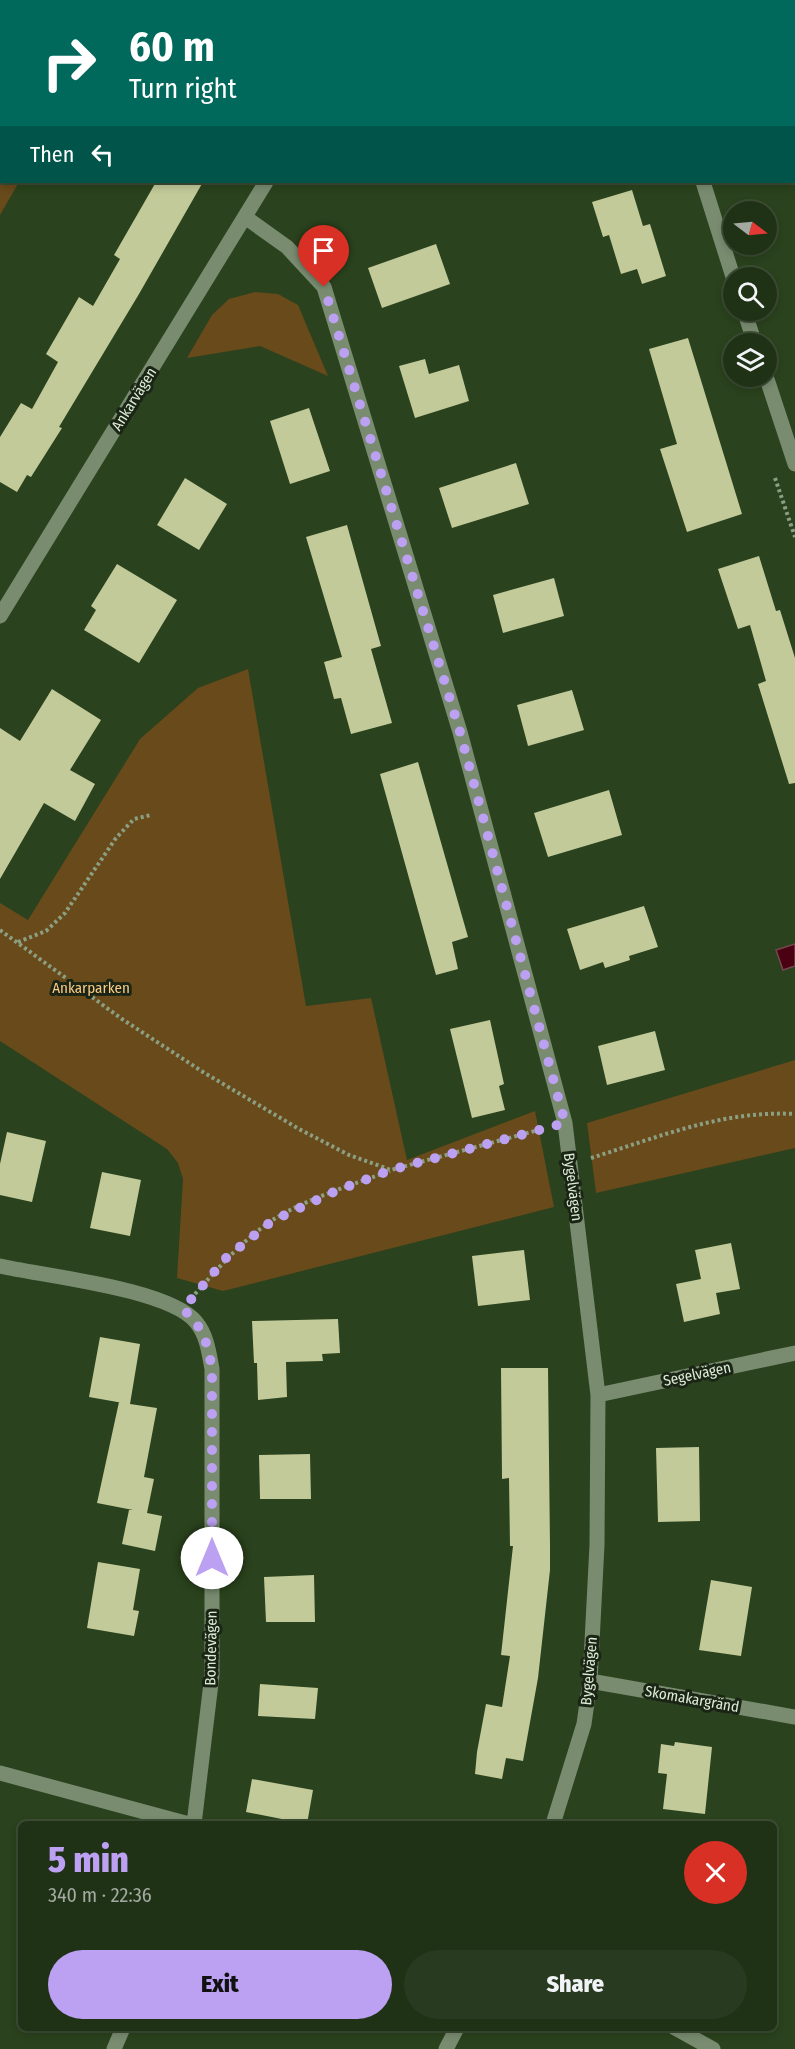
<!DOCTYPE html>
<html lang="en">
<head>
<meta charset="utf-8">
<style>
  body { margin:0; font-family:"Fira Sans Condensed",sans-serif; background:#283a1f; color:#f1f3f6; height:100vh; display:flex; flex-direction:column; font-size:22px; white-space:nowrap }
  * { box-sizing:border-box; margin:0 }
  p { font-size:20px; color:#a2aaa1 }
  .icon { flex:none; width:33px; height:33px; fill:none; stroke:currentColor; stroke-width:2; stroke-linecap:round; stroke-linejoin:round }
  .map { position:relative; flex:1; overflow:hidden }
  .details { position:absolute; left:18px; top:1821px; width:759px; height:210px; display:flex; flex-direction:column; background:#203216; border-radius:9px; box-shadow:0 3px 9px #0003,0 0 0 2px #3d4d35 }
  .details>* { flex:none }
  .guide { position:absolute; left:0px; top:0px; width:795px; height:183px; box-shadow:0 3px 9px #0003,0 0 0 2px #3d4d35; background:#00695c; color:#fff; overflow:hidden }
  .needle { width:39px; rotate:106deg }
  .tools { position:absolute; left:723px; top:201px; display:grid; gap:12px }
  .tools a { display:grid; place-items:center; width:54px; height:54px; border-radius:50%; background:#203216; box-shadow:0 3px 9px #0003,0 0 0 2px #3d4d35; font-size:30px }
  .pin { position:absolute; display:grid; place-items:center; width:51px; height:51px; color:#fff; margin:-62px -26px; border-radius:50% 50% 50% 0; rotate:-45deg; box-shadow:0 0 6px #0007 }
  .pin .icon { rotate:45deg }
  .me { position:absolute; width:66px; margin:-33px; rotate:0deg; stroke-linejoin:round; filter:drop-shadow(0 0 4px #0008) }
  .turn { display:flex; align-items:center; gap:21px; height:126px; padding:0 30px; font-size:27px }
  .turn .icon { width:78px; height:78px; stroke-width:2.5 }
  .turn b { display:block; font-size:42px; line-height:51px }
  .then { display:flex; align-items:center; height:57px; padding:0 30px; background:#0003; gap:12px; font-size:22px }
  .round { display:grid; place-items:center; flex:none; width:63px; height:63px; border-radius:32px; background:#283a1f }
  .overview { display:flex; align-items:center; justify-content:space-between; height:102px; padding:0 30px }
  h1 { font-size:36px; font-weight:800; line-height:45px; color:#bca0f2 }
  .cta { display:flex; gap:12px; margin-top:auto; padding:12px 30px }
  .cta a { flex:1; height:69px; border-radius:36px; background:#bca0f2; color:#111; font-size:24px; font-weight:800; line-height:69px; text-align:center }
  .cta a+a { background:#283a1f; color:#f1f3f6 }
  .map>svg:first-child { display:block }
</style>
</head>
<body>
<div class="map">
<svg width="795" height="2049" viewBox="0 0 795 2049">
  <rect width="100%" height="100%" fill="#2a421d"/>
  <!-- green -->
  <path fill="#684a1b" d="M0 0H121L2 2V182H19L0 215Z
    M255 292 278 294 298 305 328 376 260 346 187 358 212 315 229 299Z
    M248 669 306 1006 371 998 407 1160 535 1111 554 1207 223 1291 177 1278 183 1179 178 1163 167 1149 0 1041V903L28 920 140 739 198 688Z
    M795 1060V1148L596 1193 587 1123Z"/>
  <!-- water -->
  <path fill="#4a0213" stroke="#76484e" stroke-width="1.5" d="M795 944V966L783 970 776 950Z"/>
  <!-- building -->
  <path fill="#c2ca9a" d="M156 182H203L139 294 59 427 62 428 31 477 27 475 17 492 0 482V437L21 403 32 409 58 362 46 354 79 297 93 306 120 259 114 255Z
    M632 190 643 226 650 224 666 276 642 284 637 269 621 274 609 235 603 237 592 202Z
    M436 244 450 284 382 308 368 268Z
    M688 338 742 514 687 532 660 449 677 444 649 349Z
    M425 359 429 374 459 365 469 401 415 418 399 366Z
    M309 408 330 471 290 484 270 421Z
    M516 463 529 504 452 528 439 488Z
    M185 478 227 504 199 550 157 525Z
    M347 525 381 646 371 649 392 723 351 734 341 698 334 699 324 662 342 657 306 537Z
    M759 556 776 611 780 610 795 658V783L789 784 758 684 766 681 750 625 738 629 718 569Z
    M117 564 177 600 139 663 84 630 96 610 91 606Z
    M554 578 564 616 503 633 493 595Z
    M52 689 101 720 70 770 95 784 75 821 44 803 0 879V728L20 741Z
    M572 690 584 730 528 746 517 705Z
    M418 762 468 937 452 942 458 969 436 975 380 774Z
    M609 790 622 835 548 857 534 813Z
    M644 906 658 947 629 956 630 960 605 968 603 962 580 970 567 929Z
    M490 1020 504 1084 499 1086 505 1110 472 1118 450 1029Z
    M655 1031 665 1070 607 1085 598 1046Z
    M7 1132 46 1141 32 1202 0 1195V1164Z
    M102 1172 141 1180 130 1236 90 1228Z
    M731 1243 740 1289 716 1293 720 1314 684 1322 676 1284 701 1279 695 1250Z
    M524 1250 530 1300 478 1306 472 1256Z
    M338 1319 340 1353 322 1354 323 1361 286 1362 287 1397 258 1400 257 1363H254L252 1321Z
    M100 1337 140 1344 130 1404 157 1408 144 1477 154 1479 147 1513 162 1516 155 1551 122 1544 129 1510H133L97 1503 119 1402 123 1403 89 1397Z
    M501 1368H548L550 1546V1570L538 1678 523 1761 506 1758 502 1779 475 1774 477 1752 486 1704 502 1707 510 1656 501 1655 513 1546H510L509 1478 502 1479Z
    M699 1447 700 1521 658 1522 656 1448Z
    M310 1454 311 1499H260L259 1455Z
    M98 1562 140 1569 133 1610 139 1611 134 1636 87 1628Z
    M314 1575 315 1622H266L264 1577Z
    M711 1580 752 1587 741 1656 699 1650Z
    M260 1684 318 1688 315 1719 258 1716Z
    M675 1742 712 1747 705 1814 663 1809 667 1774 658 1773 661 1744 674 1746Z
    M252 1779 313 1790 307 1824 246 1812Z"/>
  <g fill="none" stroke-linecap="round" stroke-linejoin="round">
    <!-- path -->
    <path stroke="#8c9f82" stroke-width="4" stroke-dasharray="3 3" stroke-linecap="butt" d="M775 478 795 537
      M0 930 122 1019 203 1072 299 1129 349 1155 391 1170 542 1129
      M18 942 46 931 65 913 116 838 134 819 151 815
      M591 1158C659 1137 723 1110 795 1114
      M195 1294C218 1268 242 1241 271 1221 303 1200 354 1184 390 1171"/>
    <!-- minor -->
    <path stroke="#798c70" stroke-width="15" d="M649 0V2
      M374 2 376 0
      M703 182 734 280
      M245 217 287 247 324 287 460 732 565 1123 598 1395 597 1545 590 1681 584 1724 553 1824
      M744 310 755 344
      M766 376 795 464
      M0 616 266 182
      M0 1266C45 1276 169 1289 196 1322 207 1335 209 1353 212 1369V1675L194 1824
      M598 1395 795 1353
      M590 1681 795 1717
      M0 1773 189 1824
      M675 2028 713 2049
      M114 2049 123 2028
      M446 2049 457 2028"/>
  </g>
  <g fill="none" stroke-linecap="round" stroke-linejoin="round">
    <!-- route -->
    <path stroke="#bca0f2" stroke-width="10" stroke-dasharray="0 18" d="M212 1558V1369C207 1342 204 1329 183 1309L226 1258 272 1221 336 1191 391 1170 565 1123 460 732 324 287"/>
  </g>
  <g text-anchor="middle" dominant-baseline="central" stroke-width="6" stroke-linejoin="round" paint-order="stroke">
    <!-- street labels -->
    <g font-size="15" fill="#ddecd6" stroke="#1a2515">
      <text transform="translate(134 399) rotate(-58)">Ankarvägen</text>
      <text transform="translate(573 1187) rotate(83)">Bygelvägen</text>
      <text transform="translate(697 1374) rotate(-12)">Segelvägen</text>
      <text transform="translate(211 1648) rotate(-89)">Bondevägen</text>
      <text transform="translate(589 1671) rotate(-85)">Bygelvägen</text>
      <text transform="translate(692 1699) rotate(10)">Skomakargränd</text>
    </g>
    <!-- park labels -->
    <g font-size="15" fill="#fcca82" stroke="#1a2515">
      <text x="91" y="988">Ankarparken</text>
    </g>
  </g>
</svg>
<div class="tools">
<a><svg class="needle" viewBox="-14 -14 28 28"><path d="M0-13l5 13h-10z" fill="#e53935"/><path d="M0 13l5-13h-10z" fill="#a2aaa1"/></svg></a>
<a><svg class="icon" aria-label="search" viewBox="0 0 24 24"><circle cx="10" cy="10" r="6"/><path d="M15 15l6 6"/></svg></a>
<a><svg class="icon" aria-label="layers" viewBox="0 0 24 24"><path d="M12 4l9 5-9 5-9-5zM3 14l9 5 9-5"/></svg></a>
</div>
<div class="pin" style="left:324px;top:287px;background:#d93025"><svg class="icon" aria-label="arrive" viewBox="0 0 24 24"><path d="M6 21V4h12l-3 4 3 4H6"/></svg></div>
<svg class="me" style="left:212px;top:1558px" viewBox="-20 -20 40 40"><circle r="19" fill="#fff"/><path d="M0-13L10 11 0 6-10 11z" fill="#bca0f2"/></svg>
<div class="guide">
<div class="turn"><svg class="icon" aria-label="right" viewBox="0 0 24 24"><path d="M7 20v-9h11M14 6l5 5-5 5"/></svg><div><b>60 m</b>Turn right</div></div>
<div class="then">Then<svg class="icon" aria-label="left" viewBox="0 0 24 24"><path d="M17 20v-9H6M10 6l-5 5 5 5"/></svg></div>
</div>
<section class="details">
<div class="overview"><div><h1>5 min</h1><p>340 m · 22:36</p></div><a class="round" style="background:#d93025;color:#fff"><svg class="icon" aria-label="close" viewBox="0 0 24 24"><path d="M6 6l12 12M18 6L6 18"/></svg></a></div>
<div class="cta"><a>Exit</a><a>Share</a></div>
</section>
</div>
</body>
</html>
